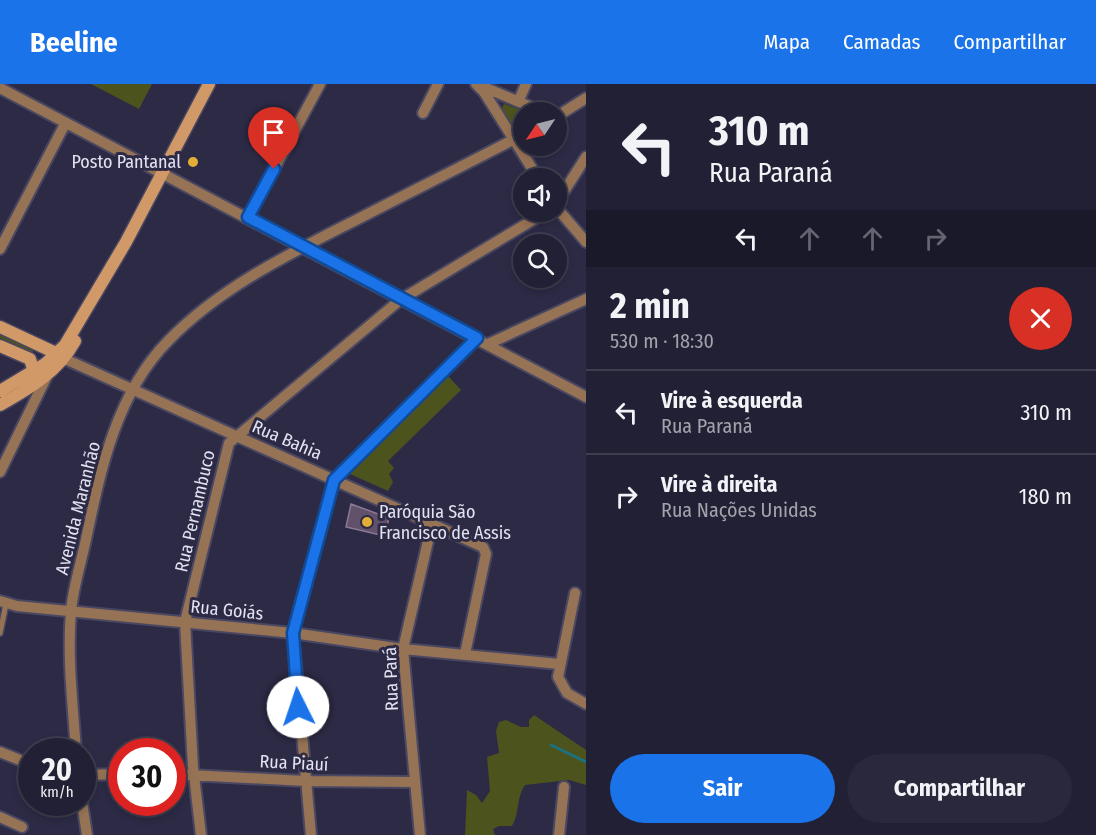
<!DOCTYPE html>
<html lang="pt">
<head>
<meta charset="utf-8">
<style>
  body { margin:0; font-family:"Fira Sans Condensed",sans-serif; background:#29283c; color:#f1f3f6; height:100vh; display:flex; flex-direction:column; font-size:22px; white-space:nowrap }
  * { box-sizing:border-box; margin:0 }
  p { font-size:20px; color:#a2a3ac }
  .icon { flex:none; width:33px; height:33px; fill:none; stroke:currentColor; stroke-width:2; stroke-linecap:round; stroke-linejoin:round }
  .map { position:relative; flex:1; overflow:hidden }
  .drawer { display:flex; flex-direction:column; background:#212034; width:510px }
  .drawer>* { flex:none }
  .hud { background:#212034; color:#f1f3f6; overflow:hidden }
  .needle { width:39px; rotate:235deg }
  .tools { position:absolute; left:513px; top:18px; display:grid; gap:12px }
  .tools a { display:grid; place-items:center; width:54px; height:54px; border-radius:50%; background:#212034; box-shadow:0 3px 9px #0003,0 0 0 2px #3e3e4f; font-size:30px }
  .speed { position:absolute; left:18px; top:654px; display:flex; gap:12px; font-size:30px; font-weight:700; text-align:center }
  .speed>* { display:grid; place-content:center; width:78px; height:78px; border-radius:50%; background:#212034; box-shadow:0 3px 9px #0003,0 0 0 2px #3e3e4f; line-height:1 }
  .speed small { font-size:15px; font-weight:400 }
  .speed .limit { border:9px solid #d22; background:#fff; color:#111 }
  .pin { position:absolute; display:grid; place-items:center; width:51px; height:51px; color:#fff; margin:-62px -26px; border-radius:50% 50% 50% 0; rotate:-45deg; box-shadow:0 0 6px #0007 }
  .pin .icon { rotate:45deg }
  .me { position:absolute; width:66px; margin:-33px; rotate:356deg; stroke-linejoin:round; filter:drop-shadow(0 0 4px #0008) }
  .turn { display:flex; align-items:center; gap:21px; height:126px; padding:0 24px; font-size:27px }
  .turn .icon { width:78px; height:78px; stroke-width:2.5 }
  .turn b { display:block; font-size:42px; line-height:51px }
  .lanes { display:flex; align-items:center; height:57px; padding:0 24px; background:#0003; justify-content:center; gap:30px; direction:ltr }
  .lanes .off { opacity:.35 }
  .round { display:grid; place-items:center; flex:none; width:63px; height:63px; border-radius:32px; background:#29283c }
  .headline { display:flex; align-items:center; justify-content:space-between; height:102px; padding:0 24px }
  h1 { font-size:36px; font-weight:700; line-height:45px }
  .primary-button { display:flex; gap:12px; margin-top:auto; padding:12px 24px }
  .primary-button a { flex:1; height:69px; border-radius:36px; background:#1a73e8; color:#fff; font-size:24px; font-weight:700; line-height:69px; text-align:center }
  .primary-button a+a { background:#29283c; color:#f1f3f6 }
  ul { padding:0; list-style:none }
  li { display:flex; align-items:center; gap:18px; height:84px; padding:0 24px; border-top:2px solid #3e3e4f }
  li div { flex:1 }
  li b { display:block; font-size:22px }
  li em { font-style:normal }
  header { display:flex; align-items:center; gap:36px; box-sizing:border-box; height:84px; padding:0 30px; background:#1a73e8; color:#fff }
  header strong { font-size:28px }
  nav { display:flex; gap:33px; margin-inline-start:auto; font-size:21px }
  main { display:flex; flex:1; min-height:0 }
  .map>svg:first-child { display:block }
</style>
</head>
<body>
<header>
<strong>Beeline</strong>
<nav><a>Mapa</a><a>Camadas</a><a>Compartilhar</a></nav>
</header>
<main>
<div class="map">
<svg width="586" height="751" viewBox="0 0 586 751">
  <rect width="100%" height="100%" fill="#2c2a45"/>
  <!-- green -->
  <path fill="#4d531d" d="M91 0H152L139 25Z
    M504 20 527 28H524L523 45 514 47 501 26Z
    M0 247 34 263 32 271 0 259Z
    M448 292 461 306 388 377 394 384 389 390 393 398 388 407 350 390Z
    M534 631 586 666V701L569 696 525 701C516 714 520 728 512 742H499L493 745 495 751H465L467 706 476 711 482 719 490 707 487 673 499 669 496 647 499 638 506 636 521 643H529V636Z"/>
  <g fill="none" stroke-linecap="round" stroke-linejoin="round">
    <!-- stream -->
    <path stroke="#1d717f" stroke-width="3" d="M551 661 586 678"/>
  </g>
  <!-- building -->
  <path fill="#61516b" stroke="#8b7995" stroke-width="1.5" d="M351 420 389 434 385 452 346 443Z"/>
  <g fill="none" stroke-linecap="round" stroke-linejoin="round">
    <defs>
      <path id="lane" d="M0 549 6 520"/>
      <path id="street" d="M476 0 484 8 538 94
        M479 1 543 28
        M0 4 586 313
        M519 16 526 0
        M423 29 438 0
        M556 33 586 14
        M556 120 586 73
        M556 123 586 158
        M248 133 320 0
        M0 165 65 40
        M488 260 586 215
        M65 275 483 463 486 470 465 570
        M0 388 47 292
        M575 509 558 593 567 609 586 620
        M0 517 17 522 293 549 403 565 559 580
        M0 668 32 681
        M76 668C73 622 67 573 71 527 73 505 80 482 85 460 100 389 115 311 168 257 219 204 289 170 354 137 410 108 467 80 524 50
        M172 690 305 697 414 698
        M82 691 122 690
        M82 718 87 751
        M0 733 22 743
        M201 751 193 683 185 538 229 359 400 216 546 128
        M311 751 293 549 334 396 477 254
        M420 751 403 565 432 440
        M559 751 564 703"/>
      <path id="secondary" d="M0 243 58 270
        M0 262 30 275 34 288
        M0 307 45 280 65 261 126 158 209 0
        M0 321C30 304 58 288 75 257"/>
    </defs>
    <!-- lane casing -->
    <use href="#lane" stroke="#494761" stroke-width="8"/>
    <!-- street casing -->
    <use href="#street" stroke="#494761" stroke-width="14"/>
    <!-- secondary casing -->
    <use href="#secondary" stroke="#494761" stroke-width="15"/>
    <!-- lane -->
    <use href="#lane" stroke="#977355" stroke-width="5"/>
    <!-- street -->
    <use href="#street" stroke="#977355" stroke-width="10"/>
    <!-- secondary -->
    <use href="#secondary" stroke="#d29968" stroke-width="12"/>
  </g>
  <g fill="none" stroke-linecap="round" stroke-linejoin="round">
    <defs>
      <path id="route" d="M274 85 248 133 477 254 334 396 293 549 298 623"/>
    </defs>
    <!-- route casing -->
    <use href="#route" stroke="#114b97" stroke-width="15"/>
    <!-- route -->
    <use href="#route" stroke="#1a73e8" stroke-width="10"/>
  </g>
  <!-- markers -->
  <g fill="#e3ae35" stroke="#2c2a45" stroke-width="2">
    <circle cx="193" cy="78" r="6"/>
    <circle cx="367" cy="438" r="6"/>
  </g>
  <g text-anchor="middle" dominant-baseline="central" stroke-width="6" stroke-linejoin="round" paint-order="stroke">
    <!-- poi labels -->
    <g font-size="18" fill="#e2e2f3" stroke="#2c2a45" text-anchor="end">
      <text x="181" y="78">Posto Pantanal</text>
      <text x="379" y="428" text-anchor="start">Paróquia São<tspan x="379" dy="21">Francisco de Assis</tspan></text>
    </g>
    <!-- street labels -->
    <g font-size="18" fill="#e2e2f3" stroke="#2c2a45">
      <text transform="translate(287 356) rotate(23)">Rua Bahia</text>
      <text transform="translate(78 424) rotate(-76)">Avenida Maranhão</text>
      <text transform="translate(195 427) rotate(-77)">Rua Pernambuco</text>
      <text transform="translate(227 526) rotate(6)">Rua Goiás</text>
      <text transform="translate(391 595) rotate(-92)">Rua Pará</text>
      <text transform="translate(294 679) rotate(3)">Rua Piauí</text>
    </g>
  </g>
</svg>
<div class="tools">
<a><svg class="needle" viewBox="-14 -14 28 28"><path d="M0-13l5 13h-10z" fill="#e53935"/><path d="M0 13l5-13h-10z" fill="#a2a3ac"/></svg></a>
<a><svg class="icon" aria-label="sound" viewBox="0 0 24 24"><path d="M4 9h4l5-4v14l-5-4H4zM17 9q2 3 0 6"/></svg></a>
<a><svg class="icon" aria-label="search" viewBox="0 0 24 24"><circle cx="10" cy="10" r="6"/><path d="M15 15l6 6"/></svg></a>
</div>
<div class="speed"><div>20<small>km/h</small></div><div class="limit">30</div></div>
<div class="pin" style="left:274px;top:85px;background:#d93025"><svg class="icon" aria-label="arrive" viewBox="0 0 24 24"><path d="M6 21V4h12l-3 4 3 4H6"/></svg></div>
<svg class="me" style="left:298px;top:623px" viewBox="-20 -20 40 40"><circle r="19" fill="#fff"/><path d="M0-13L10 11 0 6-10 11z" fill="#1a73e8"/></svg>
</div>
<section class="drawer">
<div class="hud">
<div class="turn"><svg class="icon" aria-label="left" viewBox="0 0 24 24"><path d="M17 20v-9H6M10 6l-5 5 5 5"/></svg><div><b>310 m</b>Rua Paraná</div></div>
<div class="lanes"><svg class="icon" aria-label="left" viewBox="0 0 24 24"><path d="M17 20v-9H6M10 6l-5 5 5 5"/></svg><svg class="icon off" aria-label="ahead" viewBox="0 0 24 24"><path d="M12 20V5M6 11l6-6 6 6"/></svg><svg class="icon off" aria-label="ahead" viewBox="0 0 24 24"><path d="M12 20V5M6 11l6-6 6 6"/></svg><svg class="icon off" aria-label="right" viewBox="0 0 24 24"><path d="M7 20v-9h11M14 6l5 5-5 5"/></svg></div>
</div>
<div class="headline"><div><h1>2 min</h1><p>530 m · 18:30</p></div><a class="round" style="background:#d93025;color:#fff"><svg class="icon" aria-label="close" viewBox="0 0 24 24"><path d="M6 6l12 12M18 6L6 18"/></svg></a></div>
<ul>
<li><svg class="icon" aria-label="left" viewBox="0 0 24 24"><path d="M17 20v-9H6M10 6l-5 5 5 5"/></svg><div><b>Vire à esquerda</b><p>Rua Paraná</p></div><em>310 m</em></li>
<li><svg class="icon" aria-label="right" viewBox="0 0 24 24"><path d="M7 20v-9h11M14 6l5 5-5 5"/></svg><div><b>Vire à direita</b><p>Rua Nações Unidas</p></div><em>180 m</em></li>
</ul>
<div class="primary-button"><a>Sair</a><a>Compartilhar</a></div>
</section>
</main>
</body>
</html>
